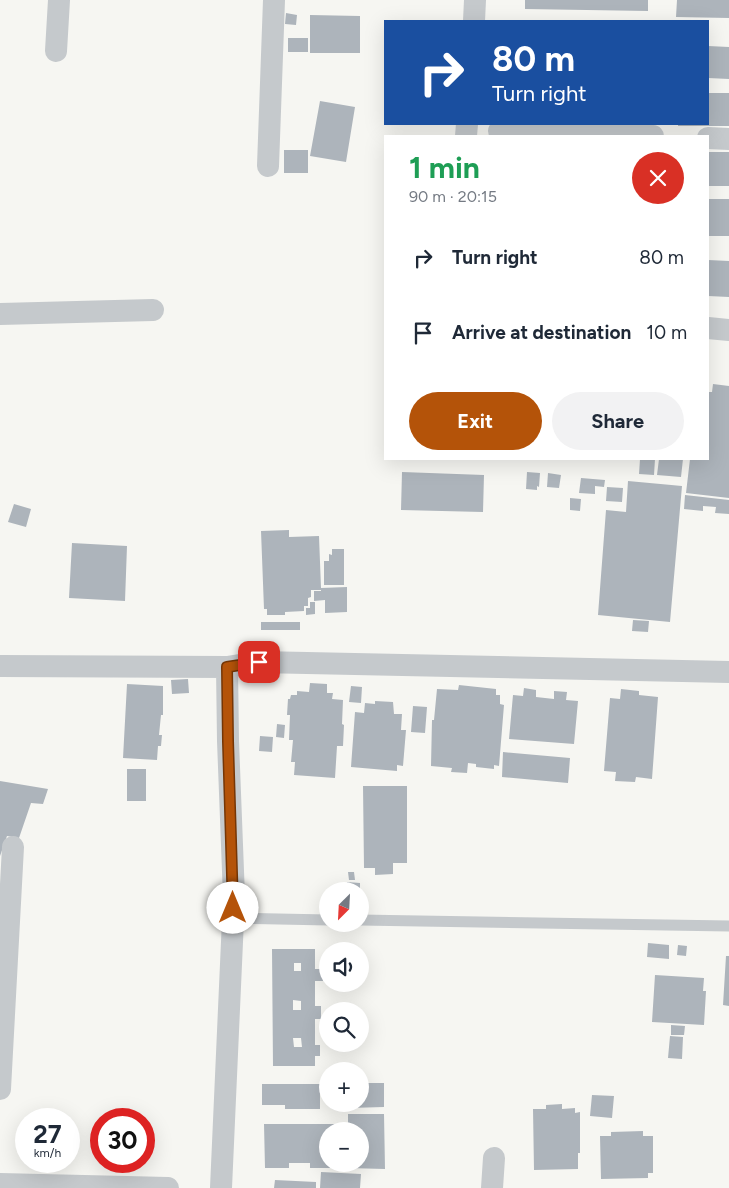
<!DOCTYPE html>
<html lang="en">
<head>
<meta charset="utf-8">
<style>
  body { margin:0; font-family:Figtree,sans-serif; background:#f2f2f3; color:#1f2937; height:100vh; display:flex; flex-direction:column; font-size:19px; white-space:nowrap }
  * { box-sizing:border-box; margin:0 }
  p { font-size:16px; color:#747a83 }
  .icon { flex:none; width:28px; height:28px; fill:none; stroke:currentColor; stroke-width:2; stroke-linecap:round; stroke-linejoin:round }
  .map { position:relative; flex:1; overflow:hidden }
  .drawer { position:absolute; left:384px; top:135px; width:325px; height:325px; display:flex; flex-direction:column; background:#fff; border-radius:0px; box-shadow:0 5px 20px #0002 }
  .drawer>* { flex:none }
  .guide { position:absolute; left:384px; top:20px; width:325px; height:105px; border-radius:0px; box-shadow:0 5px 20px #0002; background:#1a4fa0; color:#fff; overflow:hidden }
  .needle { width:32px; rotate:204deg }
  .controls { position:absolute; left:319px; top:882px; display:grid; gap:10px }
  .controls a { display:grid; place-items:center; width:50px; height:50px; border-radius:50%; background:#fff; box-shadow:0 5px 20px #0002; font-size:25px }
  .speed { position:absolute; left:15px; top:1108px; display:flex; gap:10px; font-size:25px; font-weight:700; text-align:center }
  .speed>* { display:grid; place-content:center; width:65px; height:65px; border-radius:50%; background:#fff; box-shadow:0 5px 20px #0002; line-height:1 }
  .speed small { font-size:12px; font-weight:400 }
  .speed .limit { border:8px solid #d22; background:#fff; color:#111 }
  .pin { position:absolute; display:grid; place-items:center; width:42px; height:42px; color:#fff; margin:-21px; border-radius:10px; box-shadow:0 2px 8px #0006 }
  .me { position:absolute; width:55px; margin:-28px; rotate:0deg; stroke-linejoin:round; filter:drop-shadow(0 0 4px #0008) }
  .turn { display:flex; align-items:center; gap:18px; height:105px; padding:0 25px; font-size:22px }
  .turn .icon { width:65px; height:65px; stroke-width:2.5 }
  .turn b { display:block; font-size:35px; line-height:42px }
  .round { display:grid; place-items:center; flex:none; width:52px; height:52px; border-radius:26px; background:#f2f2f3 }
  .overview { display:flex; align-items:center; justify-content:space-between; height:85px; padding:0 25px }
  h1 { font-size:30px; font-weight:700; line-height:38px; color:#1e9e55 }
  .action { display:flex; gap:10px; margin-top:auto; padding:10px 25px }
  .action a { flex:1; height:58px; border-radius:30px; background:#b45309; color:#fff; font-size:20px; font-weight:700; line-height:58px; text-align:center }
  .action a+a { background:#f2f2f3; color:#1f2937 }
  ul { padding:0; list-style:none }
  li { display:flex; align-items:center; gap:15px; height:75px; padding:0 25px }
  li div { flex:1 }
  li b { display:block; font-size:19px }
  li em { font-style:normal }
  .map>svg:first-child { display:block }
</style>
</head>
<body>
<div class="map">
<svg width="729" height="1188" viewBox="0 0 729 1188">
  <rect width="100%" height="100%" fill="#f6f6f2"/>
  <!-- building -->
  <path fill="#adb4bb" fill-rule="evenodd" d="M525 0H648V11L525 9Z
    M677 0H729V18L676 17Z
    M286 13 297 15 296 25 285 24Z
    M310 15 360 16V53H310Z
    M288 38H308V52H288Z
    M708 46 729 47V79L708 78Z
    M708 93H729V126H678V124H708Z
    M320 101 355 107 346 162 310 156Z
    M284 150H308V173H284Z
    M708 152H729V186H708Z
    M708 199H729V236H708Z
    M708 260 729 261V297L708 296Z
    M713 384 729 386V498L686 493 690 459H708V392H712Z
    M640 459H655L654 475 639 474Z
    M659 459H683L681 477 657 475Z
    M402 472 484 475 483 512 401 510Z
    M527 472 540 473 539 487 537 486V490L526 489Z
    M548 473 561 475 559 488 547 487Z
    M581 478 605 480 604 487 595 486V494L579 493Z
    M628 481 682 486 670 622 598 615 606 510 626 512Z
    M607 487 623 488 622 502 606 501Z
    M685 495 729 500V514L715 513 716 507 703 506V511L684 509Z
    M570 498 581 499 580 511 570 510Z
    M14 504 31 509 26 527 8 522Z
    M289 530V537L319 536 321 588 347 587V612L325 613V600L314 601V591H321V590H311V597L308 598V606H304V611L285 612V615H267V609H264L261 531Z
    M72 543 127 546 125 601 69 598Z
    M332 549H344V585H324V561H329V554L332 555Z
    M310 602H315V614L306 615V608H310Z
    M633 620 649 621 648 632 632 631Z
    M261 622H300V630H261Z
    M188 679 189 693 172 694 171 680Z
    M310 683 327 684V693H333L332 699 343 700 342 724 344 725 343 746H337L335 778 294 775 295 762H291L293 740H289L290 715H287L288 699H290L291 695H297V691L309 692Z
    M127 684 163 686V715H161L159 735H162L161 746H158L157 760 123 758Z
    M459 685 496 689V695H500V704L504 705 499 766 494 765V769L476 767V764L468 763 467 773 451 772 452 768 431 766 432 720H434L437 689 458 690Z
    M351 686 362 687 361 703 349 702Z
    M524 688 536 690V697L554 699V691L567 692 566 700 578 701 574 744 509 739 513 695 523 696Z
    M621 689 639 691V695L658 697 652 779 636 777 635 782 615 781 616 772 604 771 610 698 620 699Z
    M375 701 393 702 394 714H402L401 730H406L403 766 397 765V771L351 767 355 712 364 713 365 703 375 704Z
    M413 706 427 707 425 733 411 732Z
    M277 724 285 725 284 738 276 737Z
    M260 736 273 737 272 752 259 751Z
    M503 752 570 758 568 783 502 777Z
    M127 769H146V801H127Z
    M0 781 48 789 43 804 31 803 19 838 7 836 0 856Z
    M363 786H407V863H393V874L375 875V868H364Z
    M348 872H354L355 880H349Z
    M347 882 360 883V891H347Z
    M648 943 669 945V959L647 957Z
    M678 945 687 946 686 956 677 955Z
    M272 949H315V969H323V981H315V1006H321V1019H315V1045H320V1056H315V1066H273ZM294 963H301V971H294ZM293 1000 301 1001V1010H293ZM293 1038H301L302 1047H294Z
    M726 956H729V1006L723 1005Z
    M655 975 704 978 703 991H706L704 1025 652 1022Z
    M671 1025 685 1026 684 1035H671Z
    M670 1036 683 1037 682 1059 668 1058Z
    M325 1083H328V1104H326Z
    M360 1083H384V1107L349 1108V1104H360Z
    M262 1084H320V1109H285V1105H262Z
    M592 1095 614 1096 612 1118 590 1116Z
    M562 1104V1109L575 1108V1113L580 1112V1153H578V1169L534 1170 533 1109H546V1105Z
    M348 1114H384L385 1169 348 1168V1164H360V1131H348Z
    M264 1124H336V1131H328V1164H336V1168H310V1163H289V1168H265Z
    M643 1131V1136H653V1173H648V1178L601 1179 600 1136H611V1132Z
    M321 1172 361 1174 360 1188H320Z
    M275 1180 316 1182V1188H274Z"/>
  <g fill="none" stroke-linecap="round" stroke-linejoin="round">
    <!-- lane -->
    <path stroke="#c5c9cc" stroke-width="11" d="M233 918 328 920
      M360 920 729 926"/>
    <!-- street -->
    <path stroke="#c5c9cc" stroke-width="22" d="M474 21 475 0
      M56 51 59 0
      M499 131 653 136
      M466 136 467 124
      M708 138 729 139
      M268 166 274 0
      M0 314 153 310
      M708 328 729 330
      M0 666 227 667
      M0 1089 13 847
      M0 1184 168 1188
      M221 1188 234 897 228 741 227 667 259 662 729 672
      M492 1188 494 1158"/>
  </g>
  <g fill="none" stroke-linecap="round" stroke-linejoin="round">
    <defs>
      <path id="route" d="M233 908 228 741 227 667 259 662"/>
    </defs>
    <!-- route casing -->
    <use href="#route" stroke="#753606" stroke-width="12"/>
    <!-- route -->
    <use href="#route" stroke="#b45309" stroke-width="9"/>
  </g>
</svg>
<div class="controls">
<a><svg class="needle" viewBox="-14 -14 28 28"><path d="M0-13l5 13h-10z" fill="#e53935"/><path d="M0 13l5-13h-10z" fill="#747a83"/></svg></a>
<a><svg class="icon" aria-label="sound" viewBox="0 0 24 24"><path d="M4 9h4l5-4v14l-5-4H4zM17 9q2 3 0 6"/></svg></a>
<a><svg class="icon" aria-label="search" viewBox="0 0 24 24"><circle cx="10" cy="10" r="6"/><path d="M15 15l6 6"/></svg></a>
<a>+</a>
<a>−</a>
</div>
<div class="speed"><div>27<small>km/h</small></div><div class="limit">30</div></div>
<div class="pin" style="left:259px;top:662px;background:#d93025"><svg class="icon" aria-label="arrive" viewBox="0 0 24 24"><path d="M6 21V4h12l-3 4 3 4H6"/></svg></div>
<svg class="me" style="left:233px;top:908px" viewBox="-20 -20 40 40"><circle r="19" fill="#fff"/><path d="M0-13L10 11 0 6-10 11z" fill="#b45309"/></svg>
<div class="guide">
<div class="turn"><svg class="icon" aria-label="right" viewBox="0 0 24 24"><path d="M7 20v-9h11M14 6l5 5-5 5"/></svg><div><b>80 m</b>Turn right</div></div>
</div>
<section class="drawer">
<div class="overview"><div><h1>1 min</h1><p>90 m · 20:15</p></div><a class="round" style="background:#d93025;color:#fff"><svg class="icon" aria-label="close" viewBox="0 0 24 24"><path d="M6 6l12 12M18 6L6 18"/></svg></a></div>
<ul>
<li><svg class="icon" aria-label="right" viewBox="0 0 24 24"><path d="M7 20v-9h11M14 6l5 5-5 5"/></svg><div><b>Turn right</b></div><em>80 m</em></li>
<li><svg class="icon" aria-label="arrive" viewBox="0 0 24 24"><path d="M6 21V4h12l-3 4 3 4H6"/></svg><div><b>Arrive at destination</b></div><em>10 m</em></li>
</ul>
<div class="action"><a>Exit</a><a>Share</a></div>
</section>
</div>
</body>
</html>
